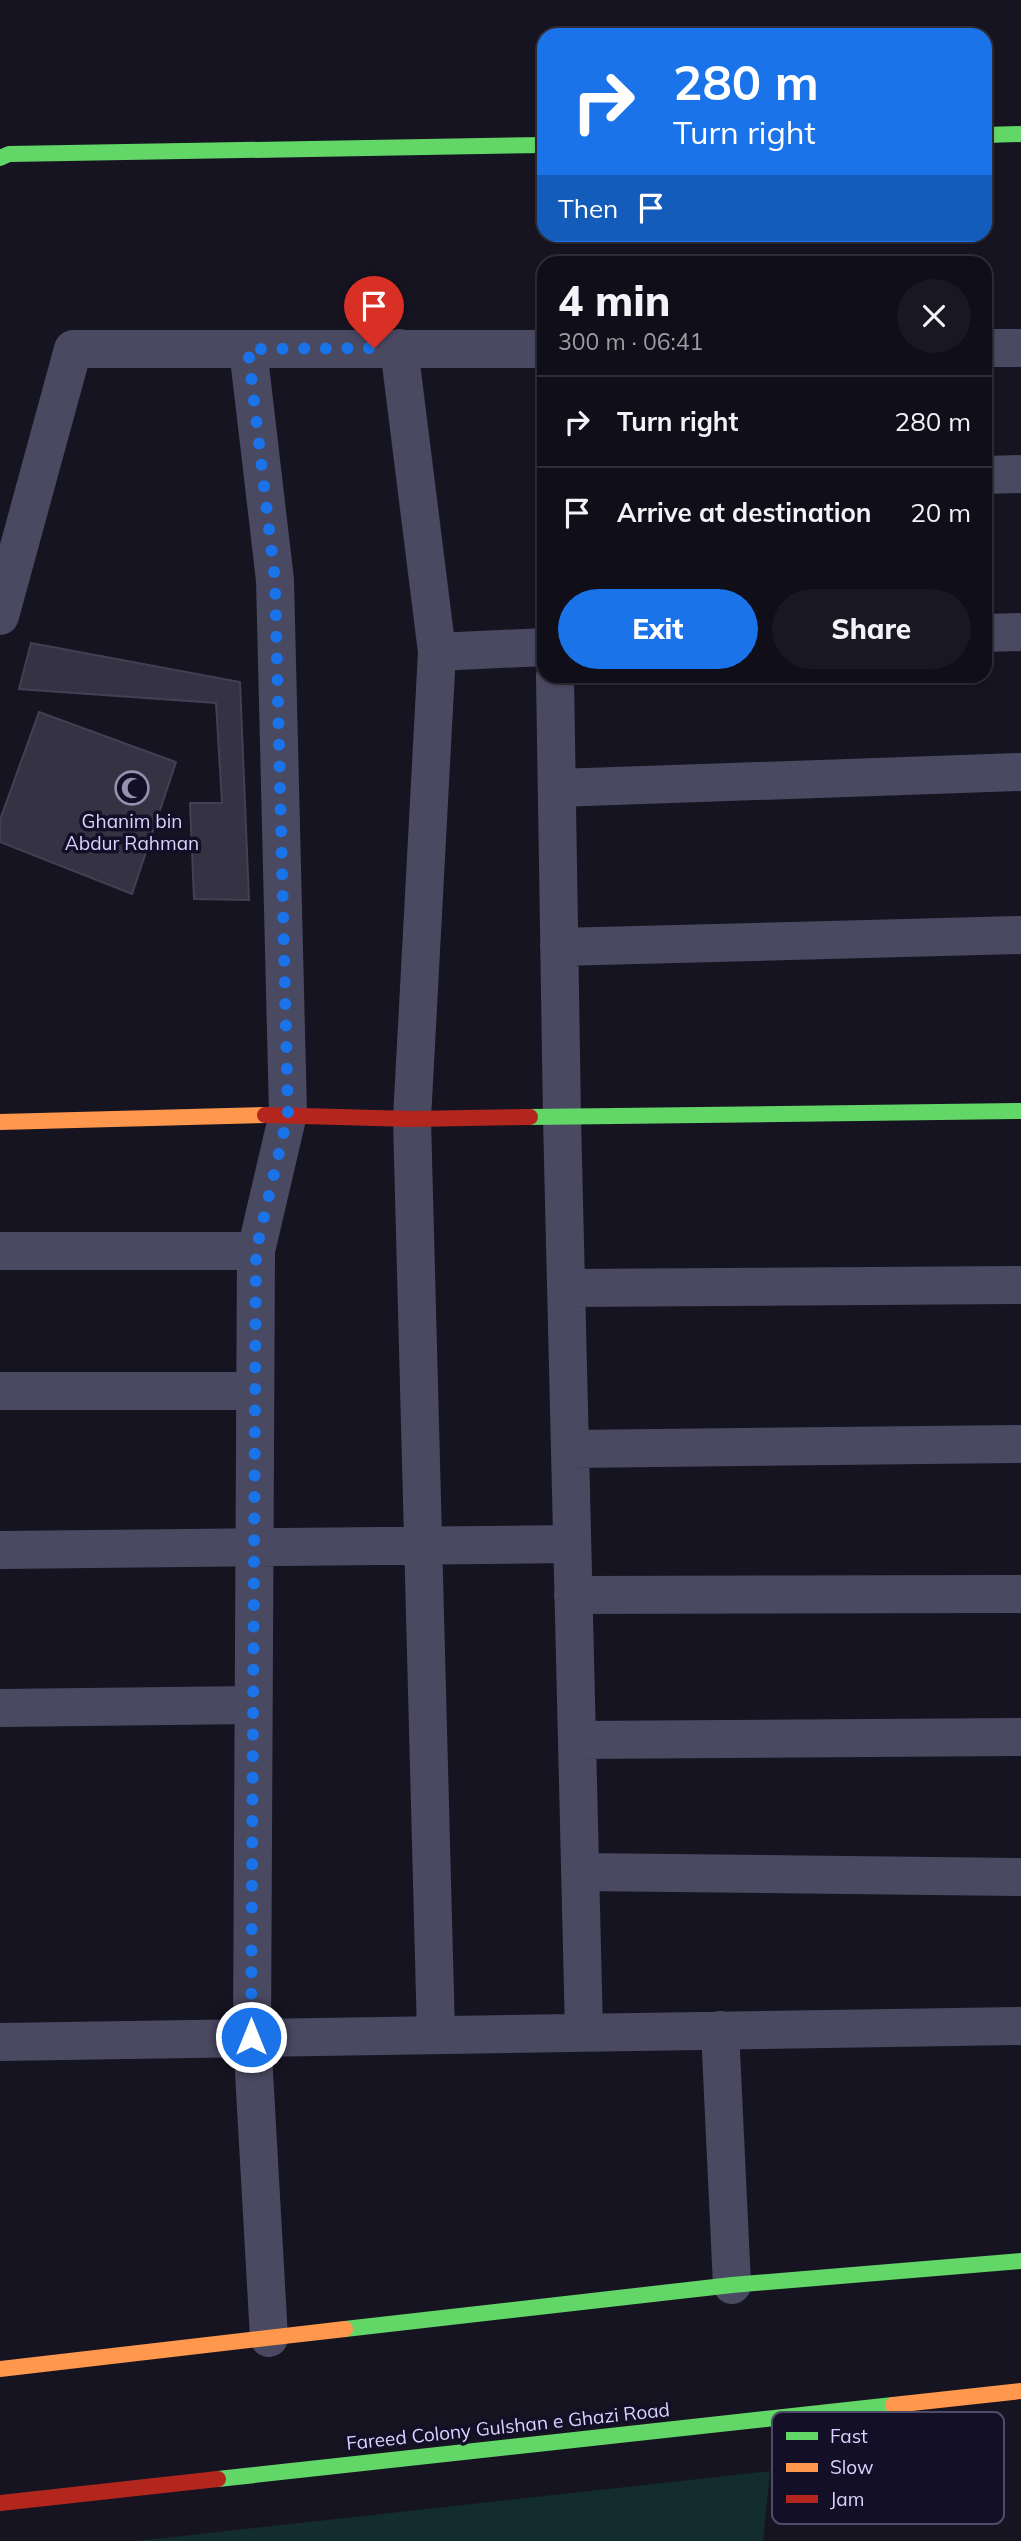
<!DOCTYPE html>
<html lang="en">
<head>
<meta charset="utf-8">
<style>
  body { margin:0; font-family:Mulish,sans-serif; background:#191822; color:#f1f3f6; height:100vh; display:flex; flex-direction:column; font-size:26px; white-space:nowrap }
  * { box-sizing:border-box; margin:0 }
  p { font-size:23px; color:#9c9ca2 }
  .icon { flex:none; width:38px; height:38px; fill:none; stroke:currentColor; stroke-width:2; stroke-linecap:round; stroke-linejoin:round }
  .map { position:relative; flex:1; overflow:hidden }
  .details { position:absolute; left:537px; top:256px; width:455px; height:427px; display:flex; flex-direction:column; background:#100f19; border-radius:21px; box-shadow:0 2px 5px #0004,0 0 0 2px #302f38 }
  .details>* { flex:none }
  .guide { position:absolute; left:537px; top:28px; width:455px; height:214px; border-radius:21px; box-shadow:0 2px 5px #0004,0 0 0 2px #302f38; background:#1a73e8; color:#fff; overflow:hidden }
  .pin { position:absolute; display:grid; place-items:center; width:60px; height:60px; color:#fff; margin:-72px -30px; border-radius:50% 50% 50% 0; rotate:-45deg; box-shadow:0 0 7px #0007 }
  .pin .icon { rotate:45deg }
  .me { position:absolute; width:77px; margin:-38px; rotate:0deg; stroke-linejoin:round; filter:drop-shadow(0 0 5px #0008) }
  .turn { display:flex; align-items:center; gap:24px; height:147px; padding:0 21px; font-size:32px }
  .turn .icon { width:91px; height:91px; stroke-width:2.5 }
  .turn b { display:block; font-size:49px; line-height:60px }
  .then { display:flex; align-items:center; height:66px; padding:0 21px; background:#0003; gap:14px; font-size:26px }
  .round { display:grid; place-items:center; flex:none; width:74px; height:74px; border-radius:37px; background:#191822 }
  .summary { display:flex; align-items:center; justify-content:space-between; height:119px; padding:0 21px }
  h1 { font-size:42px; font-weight:800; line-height:52px }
  .primary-button { display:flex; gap:14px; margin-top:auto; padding:14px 21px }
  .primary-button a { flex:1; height:80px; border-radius:42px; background:#1a73e8; color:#fff; font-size:28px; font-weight:800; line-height:80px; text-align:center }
  .primary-button a+a { background:#191822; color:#f1f3f6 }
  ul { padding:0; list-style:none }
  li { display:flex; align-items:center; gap:21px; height:91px; padding:0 21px; border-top:2px solid #302f38 }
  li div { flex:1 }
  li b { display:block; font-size:26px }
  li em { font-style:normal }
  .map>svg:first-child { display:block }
</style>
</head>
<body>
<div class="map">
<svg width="1021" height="2541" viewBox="0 0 1021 2541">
  <rect width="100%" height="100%" fill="#161421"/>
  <!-- green -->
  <path fill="#132c2d" d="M770 2471 763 2541H137Z"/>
  <!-- building -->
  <path fill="#343243" stroke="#433f54" stroke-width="2" d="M31 643 240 682 249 900 194 899 190 803H222L216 703 19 689Z
    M39 712 176 762 132 894 0 842V820Z"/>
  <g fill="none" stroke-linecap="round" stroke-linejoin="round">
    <!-- street -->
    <path stroke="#4a4962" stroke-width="38" d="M399 348 437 652 412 1119 436 2034
      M985 348H1021
      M248 349 275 580 288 1114 256 1251 252 2037 269 2338
      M985 475 1021 474
      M0 616 73 349H544
      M985 633 1021 632
      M437 652 544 647
      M555 676 562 1118 584 2032
      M557 788 1021 772
      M559 947 1021 935
      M0 1251H256
      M566 1288 1021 1285
      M0 1391H255
      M570 1449 1021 1444
      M0 1550 572 1544
      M573 1595 1021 1594
      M0 1708 253 1705
      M577 1740 1021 1737
      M580 1872 1021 1877
      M720 2030 732 2285
      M0 2042 1021 2026"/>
    <!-- fast -->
    <path stroke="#63d668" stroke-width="16" d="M985 135 1021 134
      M0 158 9 154 544 145
      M530 1117 1021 1111
      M345 2329 732 2285 1021 2261
      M218 2479 893 2405"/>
    <!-- slow -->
    <path stroke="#ff974d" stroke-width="16" d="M0 1122 265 1115
      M0 2369 345 2329
      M893 2405 1021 2391"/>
    <!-- jam -->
    <path stroke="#b3261e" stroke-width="16" d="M265 1115 412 1119 530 1117
      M0 2503 218 2479"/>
  </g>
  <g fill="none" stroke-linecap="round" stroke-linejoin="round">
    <!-- route -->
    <path stroke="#1a73e8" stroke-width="12" stroke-dasharray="0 21.6" d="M251 2037 256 1251 288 1114 275 580 248 349 374 348"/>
  </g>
  <!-- icons -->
  <defs>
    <symbol id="mosque-ring" viewBox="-11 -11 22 22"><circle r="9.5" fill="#130f26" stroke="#9591b1" stroke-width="1.5"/><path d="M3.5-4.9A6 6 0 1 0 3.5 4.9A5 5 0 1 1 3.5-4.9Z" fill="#9591b1"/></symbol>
  </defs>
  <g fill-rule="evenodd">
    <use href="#mosque-ring" x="113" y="769" width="38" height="38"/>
  </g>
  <g text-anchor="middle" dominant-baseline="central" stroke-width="7" stroke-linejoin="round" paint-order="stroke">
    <!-- poi labels -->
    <g font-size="19" fill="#d9d4ff" stroke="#130f26">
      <text x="132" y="821">Ghanim bin<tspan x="132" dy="22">Abdur Rahman</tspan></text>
    </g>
    <!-- street labels -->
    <g font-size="19" fill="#d9d4ff" stroke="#130f26">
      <text transform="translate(508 2426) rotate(-6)">Fareed Colony Gulshan e Ghazi Road</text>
    </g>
  </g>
  <!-- legend -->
  <rect x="772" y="2412" width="232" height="112" rx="10" fill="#130f26" stroke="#4e4a67" stroke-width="2"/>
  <rect x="786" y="2432" width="32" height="8" fill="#63d668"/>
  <rect x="786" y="2463" width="32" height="9" fill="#ff974d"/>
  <rect x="786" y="2495" width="32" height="8" fill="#b3261e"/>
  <g font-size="19" fill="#d9d4ff">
    <text x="830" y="2443">Fast</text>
    <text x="830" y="2474">Slow</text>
    <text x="830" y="2506">Jam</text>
  </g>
</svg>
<div class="pin" style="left:374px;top:348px;background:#d93025"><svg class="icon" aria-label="arrive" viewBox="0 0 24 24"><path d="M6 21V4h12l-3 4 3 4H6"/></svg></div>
<svg class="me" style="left:251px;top:2037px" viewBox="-20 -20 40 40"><circle r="17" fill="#1a73e8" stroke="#fff" stroke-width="3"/><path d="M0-11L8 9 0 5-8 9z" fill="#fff"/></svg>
<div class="guide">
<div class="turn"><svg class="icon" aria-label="right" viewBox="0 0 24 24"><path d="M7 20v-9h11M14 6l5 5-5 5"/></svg><div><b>280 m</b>Turn right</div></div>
<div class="then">Then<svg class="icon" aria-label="arrive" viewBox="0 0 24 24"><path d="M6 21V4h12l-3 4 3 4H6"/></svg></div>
</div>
<section class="details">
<div class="summary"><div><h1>4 min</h1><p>300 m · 06:41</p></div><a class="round"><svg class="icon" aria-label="close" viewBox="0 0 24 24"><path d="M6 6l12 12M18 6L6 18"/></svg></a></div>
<ul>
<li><svg class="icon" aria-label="right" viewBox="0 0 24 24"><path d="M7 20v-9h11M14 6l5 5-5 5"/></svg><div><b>Turn right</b></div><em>280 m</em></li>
<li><svg class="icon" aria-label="arrive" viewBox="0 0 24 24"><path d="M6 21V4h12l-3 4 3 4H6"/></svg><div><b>Arrive at destination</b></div><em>20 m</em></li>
</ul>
<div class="primary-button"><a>Exit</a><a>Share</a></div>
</section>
</div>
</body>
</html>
